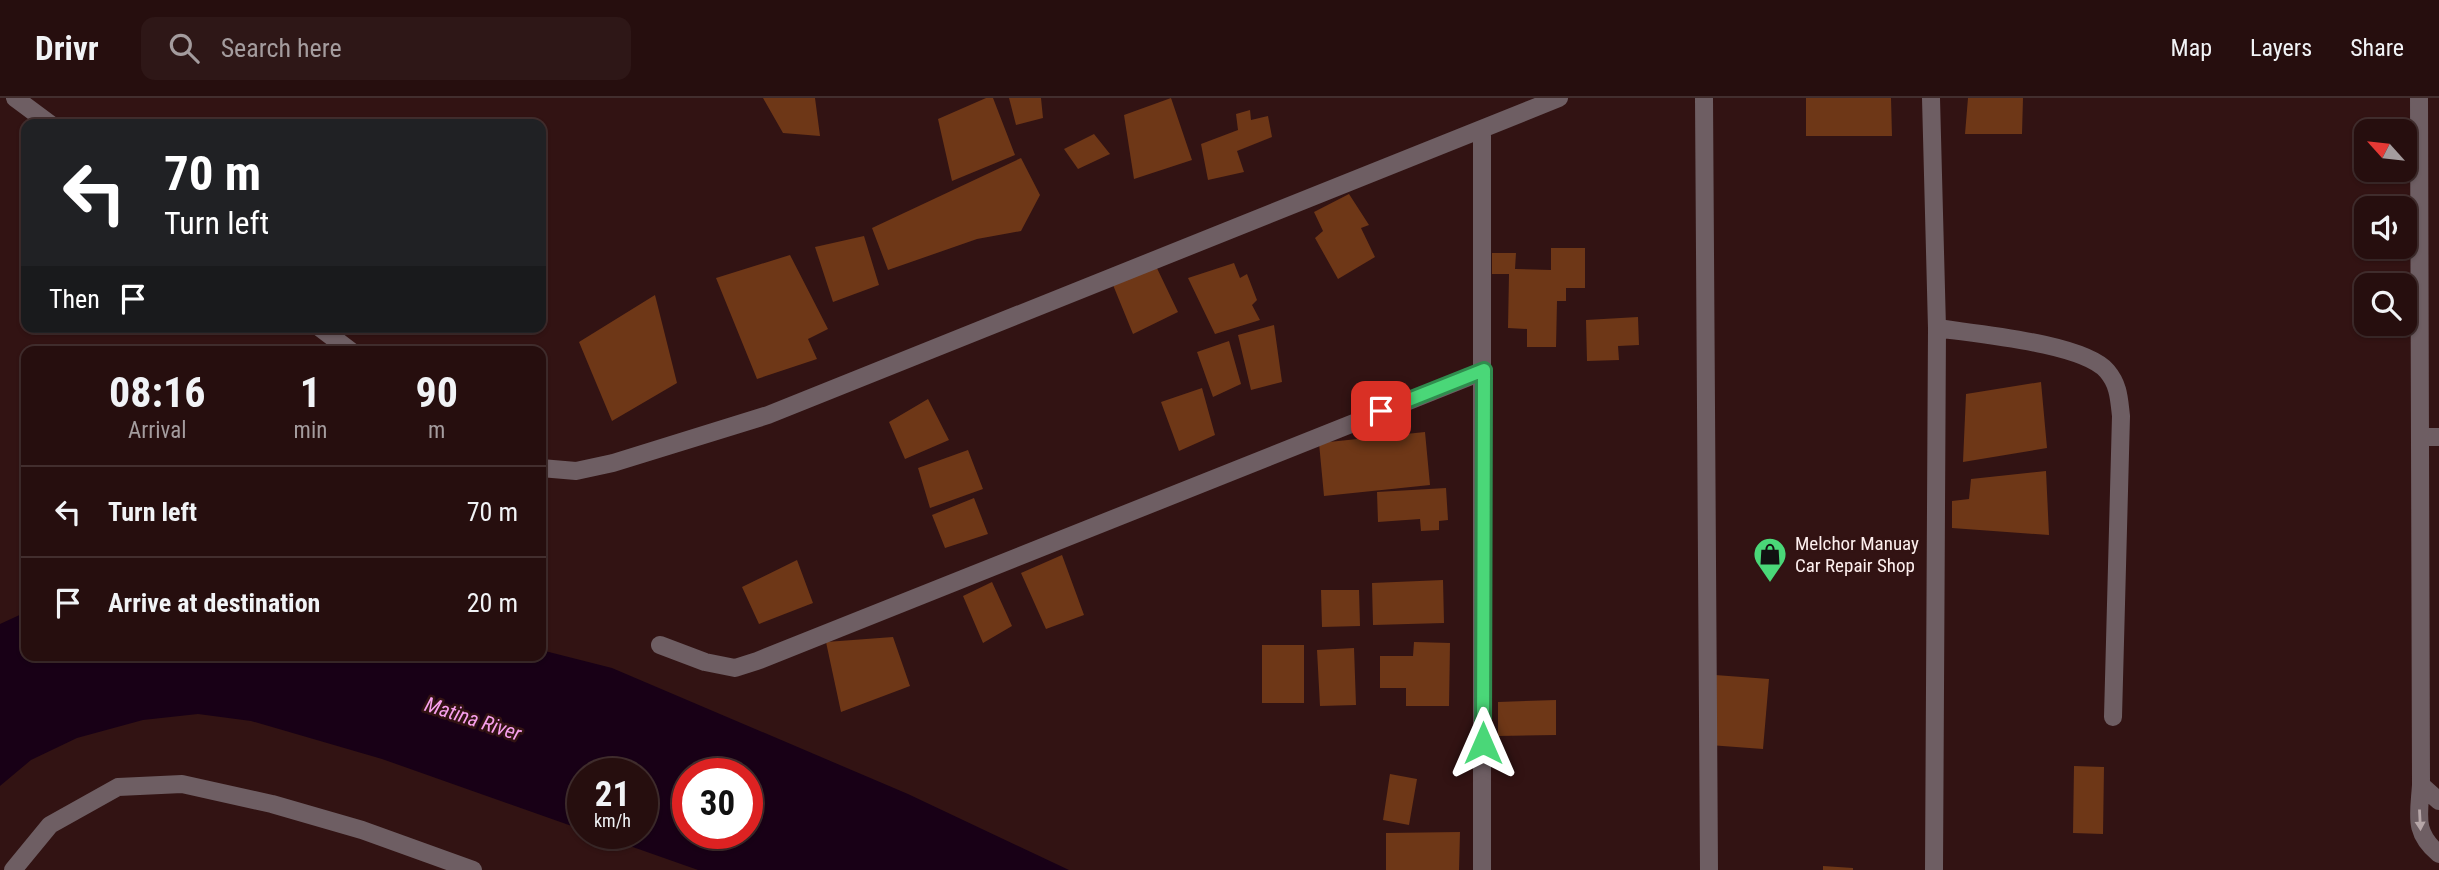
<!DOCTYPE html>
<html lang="en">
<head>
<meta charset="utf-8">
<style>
  body { margin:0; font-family:"Roboto Condensed",sans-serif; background:#2e1717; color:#f1f3f6; height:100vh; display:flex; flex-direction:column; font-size:26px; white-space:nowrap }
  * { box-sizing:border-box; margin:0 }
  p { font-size:23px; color:#a49c9e }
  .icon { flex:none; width:38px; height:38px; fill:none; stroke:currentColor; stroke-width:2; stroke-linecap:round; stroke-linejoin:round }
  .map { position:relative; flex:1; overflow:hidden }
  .drawer { position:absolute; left:21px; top:248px; width:525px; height:315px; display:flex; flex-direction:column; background:#260e0e; border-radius:14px; box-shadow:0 2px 5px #0004,0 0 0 2px #422e2e }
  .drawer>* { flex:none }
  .hud { position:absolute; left:21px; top:21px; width:525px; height:214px; border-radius:14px; box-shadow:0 2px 5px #0004,0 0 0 2px #422e2e; background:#202124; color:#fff; overflow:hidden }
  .needle { width:46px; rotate:297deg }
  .tools { position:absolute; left:2354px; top:21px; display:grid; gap:14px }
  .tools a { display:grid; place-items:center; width:63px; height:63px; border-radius:14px; background:#260e0e; box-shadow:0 2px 5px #0004,0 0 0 2px #422e2e; font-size:35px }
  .speed { position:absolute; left:567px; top:660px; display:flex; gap:14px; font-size:35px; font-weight:700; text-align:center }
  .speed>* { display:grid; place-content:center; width:91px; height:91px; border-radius:50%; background:#260e0e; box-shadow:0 2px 5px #0004,0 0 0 2px #422e2e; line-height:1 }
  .speed small { font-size:18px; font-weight:400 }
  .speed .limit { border:10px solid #d22; background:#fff; color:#111 }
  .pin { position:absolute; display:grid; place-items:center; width:60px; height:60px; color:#fff; margin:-30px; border-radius:14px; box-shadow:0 4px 10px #0006 }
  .me { position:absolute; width:77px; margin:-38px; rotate:0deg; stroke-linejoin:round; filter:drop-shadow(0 0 5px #0008) }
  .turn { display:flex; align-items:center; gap:24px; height:147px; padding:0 28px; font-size:32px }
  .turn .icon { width:91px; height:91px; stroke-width:2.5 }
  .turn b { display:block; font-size:49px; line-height:60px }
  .then { display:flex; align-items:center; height:66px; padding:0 28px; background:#0003; gap:14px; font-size:26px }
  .eta { display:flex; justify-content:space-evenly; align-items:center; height:119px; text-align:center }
  .eta b { font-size:42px; font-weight:700; line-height:49px }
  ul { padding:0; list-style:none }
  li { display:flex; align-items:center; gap:21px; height:91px; padding:0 28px; border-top:2px solid #422e2e }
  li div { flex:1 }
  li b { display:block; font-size:26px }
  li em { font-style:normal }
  header { display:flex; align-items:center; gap:42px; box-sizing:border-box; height:98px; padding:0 35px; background:#260e0e; border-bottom:2px solid #422e2e }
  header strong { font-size:33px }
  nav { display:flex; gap:38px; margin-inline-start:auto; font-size:24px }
  .search { width:490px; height:63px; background:#2e1717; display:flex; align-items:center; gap:18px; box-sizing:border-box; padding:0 24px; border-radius:14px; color:#a49c9e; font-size:26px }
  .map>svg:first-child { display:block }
</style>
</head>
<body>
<header>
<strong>Drivr</strong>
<div class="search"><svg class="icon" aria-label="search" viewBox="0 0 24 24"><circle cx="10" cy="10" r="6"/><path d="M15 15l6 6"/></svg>Search here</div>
<nav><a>Map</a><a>Layers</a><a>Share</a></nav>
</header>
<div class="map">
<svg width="2439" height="772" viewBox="0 0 2439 772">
  <rect width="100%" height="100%" fill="#321313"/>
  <!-- water -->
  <path fill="#180016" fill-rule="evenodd" d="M26 514V558H541V552L612 570 908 696 1069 772H698L593 735H642V676H583V732L382 661 251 623 198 616 143 622 77 640 31 662 0 688V526ZM688 676H747V735H688Z"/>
  <!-- building -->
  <path fill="#6e3717" d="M763 0H815L820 38 783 35Z
    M986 0H993L1015 57 952 83 938 21Z
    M1009 0H1041L1043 20 1016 27Z
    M1171 0 1192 62 1134 81 1124 17Z
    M1806 0H1891L1892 38H1806Z
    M1968 0H2023L2022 36H1965Z
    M1250 12 1251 22 1268 18 1272 39 1237 53 1244 74 1208 82 1201 46 1238 32 1236 16Z
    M1094 36 1110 56 1078 71 1064 51Z
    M1021 60 1040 97 1021 133 977 141 888 172 872 130Z
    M1349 96 1369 127 1361 130 1375 159 1338 181 1315 140 1323 133 1314 114Z
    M864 138 879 187 833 204 815 149Z
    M1551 150H1585V190H1566V203H1557L1556 249H1527V231L1508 230 1509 176H1492V155H1516L1515 171 1551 172Z
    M790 157 828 231 808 241 817 261 757 281 716 180Z
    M1154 164 1178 214 1133 236 1111 182Z
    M1234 165 1240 180 1247 176 1257 202 1252 207 1260 222 1215 236 1188 180Z
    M655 197 677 285 612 323 579 244Z
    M1638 219 1639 247 1618 248 1619 262 1587 263 1586 222Z
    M1274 227 1282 284 1251 292 1238 237Z
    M1229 243 1241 286 1213 299 1197 254Z
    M2041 284 2047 350 1963 364 1966 296Z
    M1202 290 1215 337 1179 353 1161 304Z
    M928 301 949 342 905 361 889 324Z
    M1425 334 1430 387 1324 398 1319 345Z
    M968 352 983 391 930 410 918 370Z
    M2046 373 2049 437 1952 430V403L1969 401 1971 381Z
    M1446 390 1448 422 1439 423V432L1421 433 1420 421 1378 424 1377 394Z
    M974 400 988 436 945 450 932 417Z
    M1062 457 1084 517 1046 531 1021 475Z
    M797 462 813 505 759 526 742 489Z
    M1443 482 1444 525 1373 527 1372 485Z
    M992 484 1012 528 983 545 963 498Z
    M1321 492H1359L1360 528 1322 529Z
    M893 539 910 588 841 614 826 544Z
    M1414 544 1450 545 1449 608H1406V590H1380V558H1413Z
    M1262 547H1304V605H1262Z
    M1354 550 1356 607 1320 608 1317 552Z
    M1715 577 1769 581 1763 651 1709 647Z
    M1556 602V637L1498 638V604Z
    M2074 668 2104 669 2103 736 2073 735Z
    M1390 676 1417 681 1409 727 1383 722Z
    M1460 734 1459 772H1386V735Z
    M1823 768 1853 770V772H1823Z"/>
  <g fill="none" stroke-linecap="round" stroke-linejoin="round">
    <!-- minor -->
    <path stroke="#6e5e63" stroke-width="18" d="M15 0 50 26
      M1704 0 1709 772
      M1931 0 1937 230 1934 772
      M2419 0 2421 687C2419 718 2413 734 2439 756
      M1482 31V772
      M319 229 352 254
      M1937 230C1975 236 2083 245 2107 273 2119 287 2119 301 2121 318L2113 619
      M2420 339H2439
      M541 370 576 373 613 365 768 317 1559 0
      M660 547 705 564 735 570 757 563 1484 273
      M2421 687 2439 703
      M13 772 50 727 118 689 182 686 272 706 362 732 473 772"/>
  </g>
  <!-- one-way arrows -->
  <defs><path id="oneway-solid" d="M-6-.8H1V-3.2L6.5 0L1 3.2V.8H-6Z" transform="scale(1.75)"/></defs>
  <use fill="#b6a6a8" href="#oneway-solid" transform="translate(2420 722) rotate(87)"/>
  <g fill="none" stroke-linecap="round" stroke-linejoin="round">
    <defs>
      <path id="route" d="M1381 313 1484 272 1483 645"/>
    </defs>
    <!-- route casing -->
    <use href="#route" stroke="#308c4e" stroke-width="18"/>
    <!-- route -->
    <use href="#route" stroke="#4ad778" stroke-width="12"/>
  </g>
  <!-- icons -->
  <defs>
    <symbol id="shop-pin" viewBox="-11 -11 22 30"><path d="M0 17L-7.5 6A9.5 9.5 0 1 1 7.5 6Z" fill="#4ad778" stroke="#321313"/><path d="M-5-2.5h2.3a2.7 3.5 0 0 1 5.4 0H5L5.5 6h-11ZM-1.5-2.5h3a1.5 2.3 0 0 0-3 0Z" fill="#111"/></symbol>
  </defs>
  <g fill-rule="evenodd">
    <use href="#shop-pin" x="1751" y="437" width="38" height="52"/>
  </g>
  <g text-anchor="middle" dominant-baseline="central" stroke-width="5" stroke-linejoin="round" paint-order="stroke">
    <!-- poi labels -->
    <g font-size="19" fill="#fdefee" stroke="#321313" text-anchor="start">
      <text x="1795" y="445">Melchor Manuay<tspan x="1795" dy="22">Car Repair Shop</tspan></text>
    </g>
    <!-- water labels -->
    <g font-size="21" font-style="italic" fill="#f79fec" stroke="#321313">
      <text transform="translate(473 621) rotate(18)">Matina River</text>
    </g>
  </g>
</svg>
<div class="tools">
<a><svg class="needle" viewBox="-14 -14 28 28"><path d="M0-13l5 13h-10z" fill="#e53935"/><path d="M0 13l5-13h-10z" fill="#a49c9e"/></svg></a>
<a><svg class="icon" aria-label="sound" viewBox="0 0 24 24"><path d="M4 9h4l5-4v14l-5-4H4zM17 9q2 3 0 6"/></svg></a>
<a><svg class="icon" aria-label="search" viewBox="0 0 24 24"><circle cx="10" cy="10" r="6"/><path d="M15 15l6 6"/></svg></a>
</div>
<div class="speed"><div>21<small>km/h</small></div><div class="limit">30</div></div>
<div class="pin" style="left:1381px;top:313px;background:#d93025"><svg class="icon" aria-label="arrive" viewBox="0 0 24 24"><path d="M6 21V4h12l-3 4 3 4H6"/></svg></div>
<svg class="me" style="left:1483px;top:645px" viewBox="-20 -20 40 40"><path d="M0-17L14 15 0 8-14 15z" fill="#4ad778" stroke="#fff" stroke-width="4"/></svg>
<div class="hud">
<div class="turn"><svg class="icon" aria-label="left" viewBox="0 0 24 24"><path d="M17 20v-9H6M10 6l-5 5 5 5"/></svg><div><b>70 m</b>Turn left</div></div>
<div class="then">Then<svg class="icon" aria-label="arrive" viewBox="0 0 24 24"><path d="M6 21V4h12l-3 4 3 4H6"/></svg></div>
</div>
<section class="drawer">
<div class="eta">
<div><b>08:16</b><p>Arrival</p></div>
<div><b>1</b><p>min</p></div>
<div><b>90</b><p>m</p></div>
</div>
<ul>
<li><svg class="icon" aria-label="left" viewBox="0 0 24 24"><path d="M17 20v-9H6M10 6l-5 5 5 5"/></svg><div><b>Turn left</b></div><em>70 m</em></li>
<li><svg class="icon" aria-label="arrive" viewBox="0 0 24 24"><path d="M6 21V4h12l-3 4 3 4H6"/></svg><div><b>Arrive at destination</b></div><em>20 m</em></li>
</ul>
</section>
</div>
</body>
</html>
